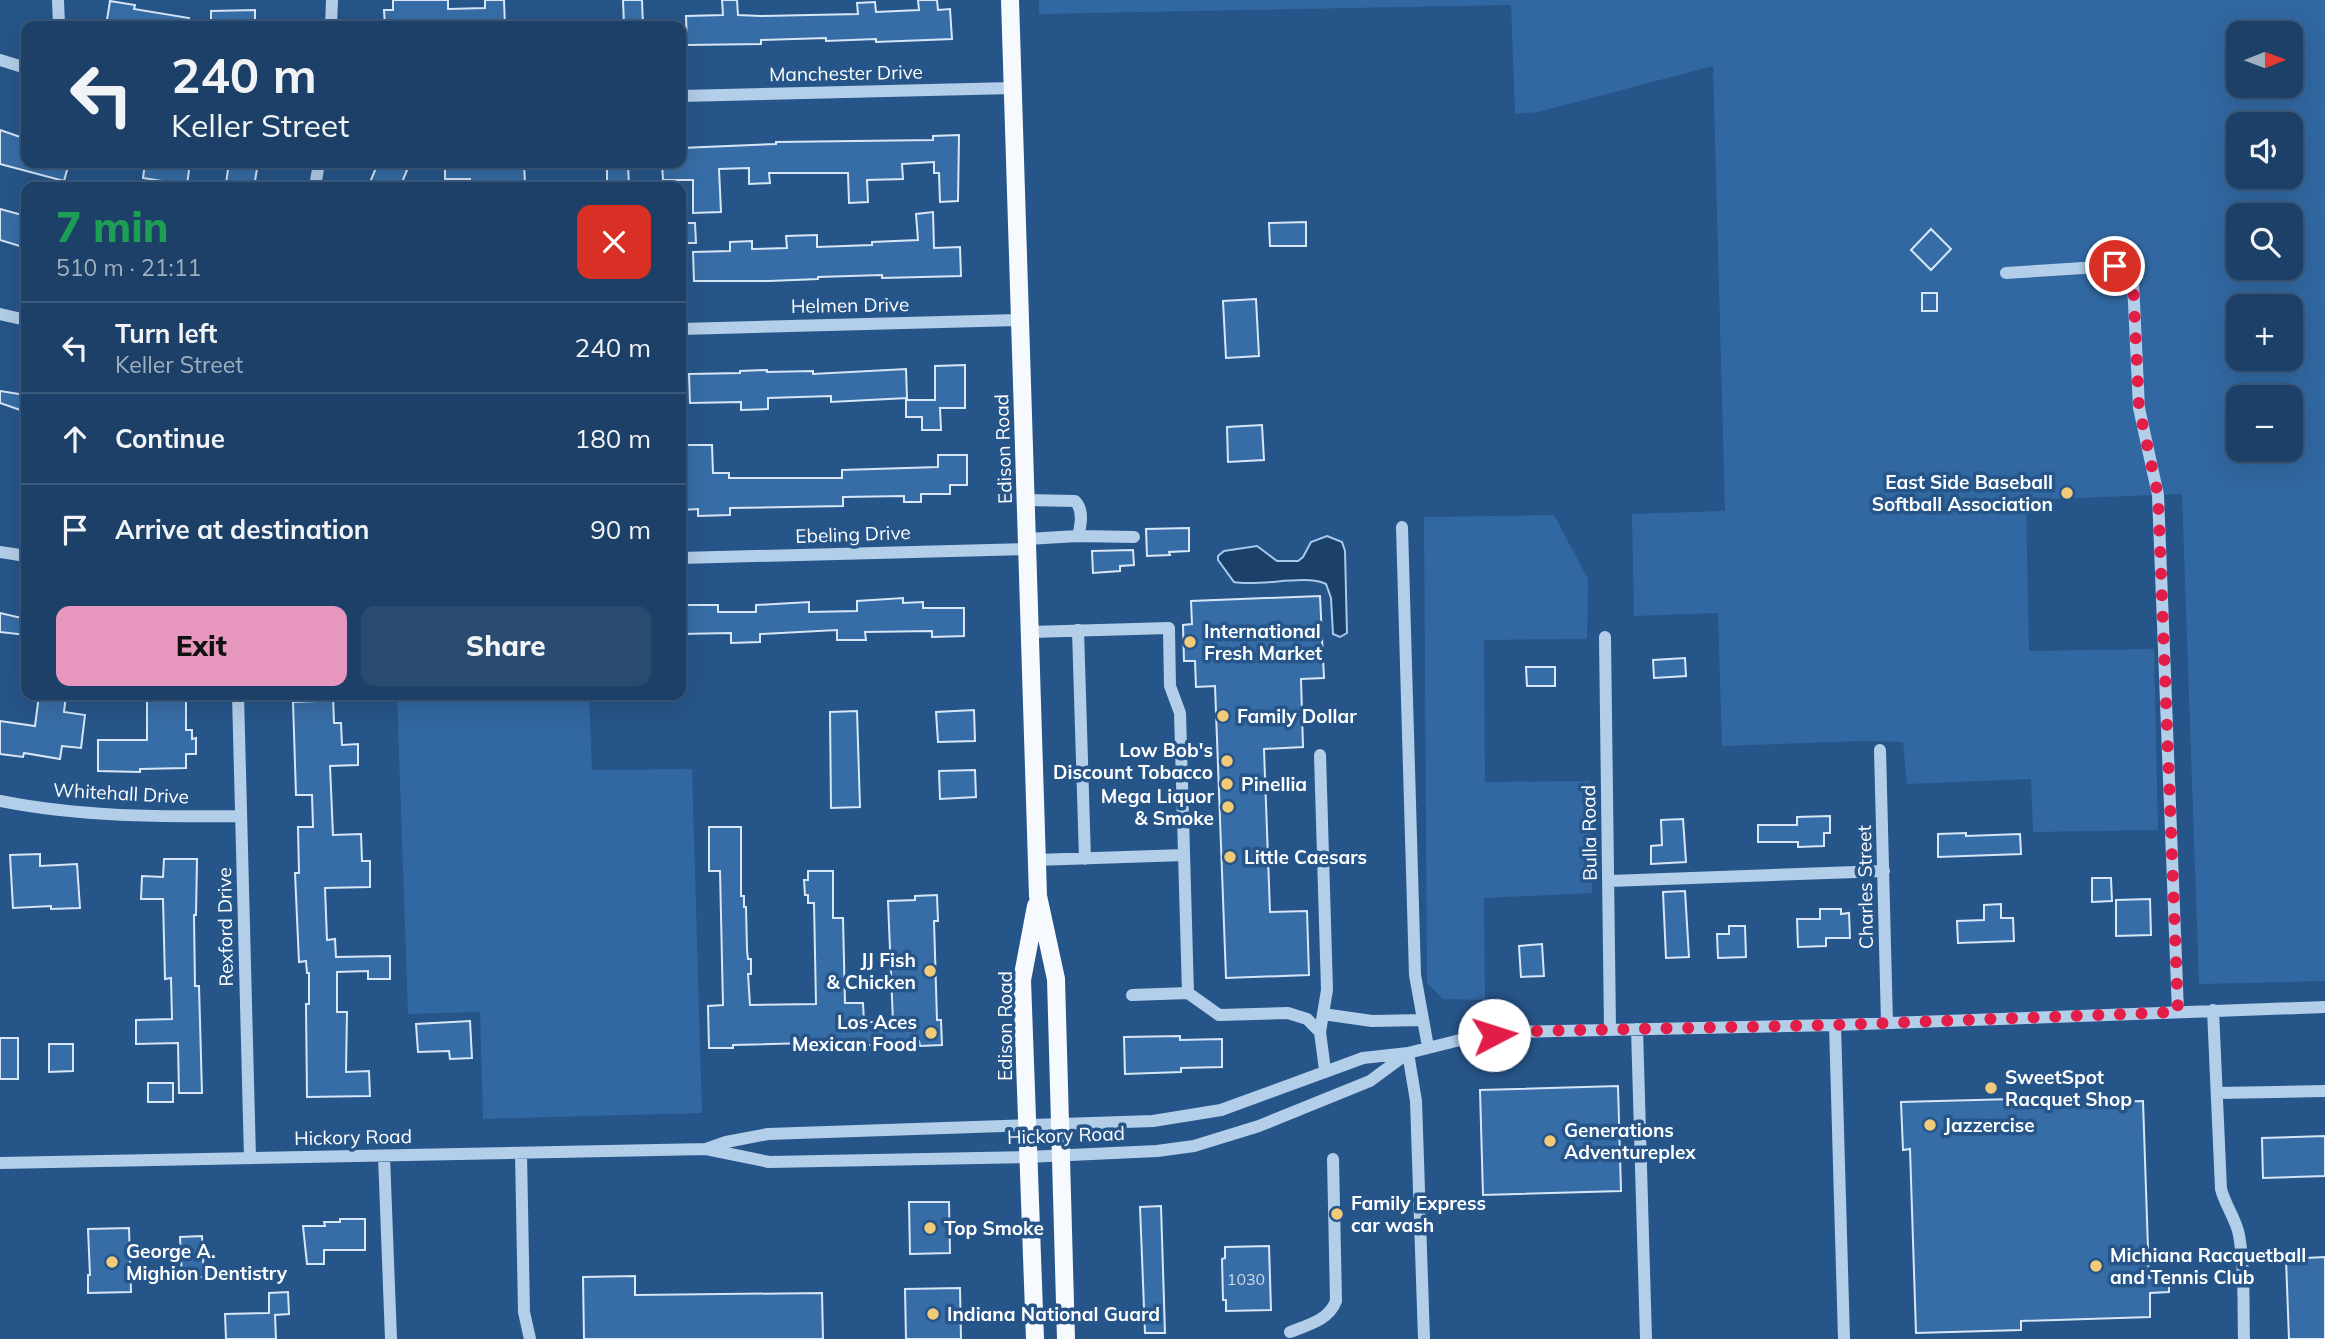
<!DOCTYPE html>
<html lang="en">
<head>
<meta charset="utf-8">
<style>
  body { margin:0; font-family:Mulish,sans-serif; background:#294b70; color:#f1f3f6; height:100vh; display:flex; flex-direction:column; font-size:26px; white-space:nowrap }
  * { box-sizing:border-box; margin:0 }
  p { font-size:23px; color:#a0afc0 }
  .icon { flex:none; width:38px; height:38px; fill:none; stroke:currentColor; stroke-width:2; stroke-linecap:round; stroke-linejoin:round }
  .map { position:relative; flex:1; overflow:hidden }
  .panel { position:absolute; left:21px; top:182px; width:665px; height:518px; display:flex; flex-direction:column; background:#1c4067; border-radius:14px; box-shadow:0 7px 28px #0002,0 0 0 2px #3a597b }
  .panel>* { flex:none }
  .hud { position:absolute; left:21px; top:21px; width:665px; height:147px; border-radius:14px; box-shadow:0 7px 28px #0002,0 0 0 2px #3a597b; background:#1c4067; color:#f1f3f6; overflow:hidden }
  .needle { width:46px; rotate:89deg }
  .buttons { position:absolute; left:2226px; top:21px; display:grid; gap:14px }
  .buttons a { display:grid; place-items:center; width:77px; height:77px; border-radius:14px; background:#1c4067; box-shadow:0 7px 28px #0002,0 0 0 2px #3a597b; font-size:35px }
  .pin { position:absolute; display:grid; place-items:center; width:60px; height:60px; color:#fff; margin:-30px; border:4px solid #fff; border-radius:50%; box-shadow:0 2px 7px #0007 }
  .me { position:absolute; width:77px; margin:-38px; rotate:85deg; stroke-linejoin:round; filter:drop-shadow(0 0 5px #0008) }
  .turn { display:flex; align-items:center; gap:24px; height:147px; padding:0 35px; font-size:32px }
  .turn .icon { width:91px; height:91px; stroke-width:2.5 }
  .turn b { display:block; font-size:49px; line-height:60px }
  .round { display:grid; place-items:center; flex:none; width:74px; height:74px; border-radius:14px; background:#294b70 }
  .overview { display:flex; align-items:center; justify-content:space-between; height:119px; padding:0 35px }
  h1 { font-size:42px; font-weight:800; line-height:52px; color:#1e9e55 }
  .action { display:flex; gap:14px; margin-top:auto; padding:14px 35px }
  .action a { flex:1; height:80px; border-radius:14px; background:#e797bd; color:#111; font-size:28px; font-weight:800; line-height:80px; text-align:center }
  .action a+a { background:#294b70; color:#f1f3f6 }
  ul { padding:0; list-style:none }
  li { display:flex; align-items:center; gap:21px; height:91px; padding:0 35px; border-top:2px solid #3a597b }
  li div { flex:1 }
  li b { display:block; font-size:26px }
  li em { font-style:normal }
  .map>svg:first-child { display:block }
</style>
</head>
<body>
<div class="map">
<svg width="2325" height="1339" viewBox="0 0 2325 1339">
  <rect width="100%" height="100%" fill="#265589"/>
  <!-- green -->
  <path fill="#3168a1" fill-rule="evenodd" d="M1039 0H2325V981L2199 984 2182 494 2026 500 2029 651 2154 649 2158 830 2033 832 2031 779 1907 784 1903 742 1864 741 1722 746 1718 613 1634 616 1632 514 1725 511 1713 66 1538 112 1515 114 1511 5 1039 14ZM2238 33H2291V86H2238ZM2238 124H2291V177H2238ZM2238 215H2291V268H2238ZM2238 306H2291V359H2238ZM2238 397H2291V450H2238Z
    M1554 515 1588 579 1587 639 1484 640 1485 782 1590 781 1592 893 1484 898 1485 1000 1443 999 1427 983 1424 517Z
    M397 695H589L592 770 692 769 702 1113 483 1119 480 1012 408 1014Z"/>
  <!-- water -->
  <path fill="#1b406a" stroke="#a8c9ea" stroke-width="2" d="M1327 536 1342 542 1345 551 1347 633 1340 637 1333 634 1331 598 1326 584C1305 574 1260 587 1234 582L1218 560V556L1224 551 1257 546 1277 561H1298L1303 557 1311 542Z"/>
  <!-- building -->
  <path fill="#376da6" stroke="#d7e7f7" stroke-width="2" d="M393 0H448V9L485 8V0H504L505 26H385L384 10H393Z
    M623 0H642L643 26H624Z
    M722 0H737L738 15 761 16 858 14 857 3 875 2 876 12 919 10 918 0H937L938 10 950 9 952 39 876 42V39L826 41V38L761 40V44L687 45 686 16 723 15Z
    M110 1 135 5 134 9 189 18 188 26H106Z
    M255 10V26H211V11Z
    M0 130 26 139V163H69L64 181 0 164Z
    M959 135 958 201 940 202 939 173H934V162L902 164 903 179 867 180 868 202 849 203 848 173H769L770 183 749 184V168L719 169 721 212 693 213V180H663L662 163H682L681 148 776 144V142L933 140V136Z
    M145 163H190L187 185 143 178Z
    M229 163H258L254 187 226 183Z
    M378 163H410L400 187H368Z
    M445 163H524L525 183 470 184V179H445Z
    M607 163H628L629 187H607Z
    M0 209 26 216V248L0 240Z
    M933 212 934 248 960 247 961 276 882 278V275L818 277V279L769 281H694L693 252 730 251V242L752 241V249L787 248 786 236 817 235V247L872 245V242L918 240 916 214Z
    M1306 222V246H1270L1269 223Z
    M681 223H695L696 243H681Z
    M1931 229 1951 249 1931 270 1911 250Z
    M1922 293H1937V311H1922Z
    M1256 299 1259 356 1226 358 1223 301Z
    M965 365V408H940L941 430H922V417H906V400H935V366Z
    M906 369 907 398 831 402V396L768 398V409L741 410V402L690 403 689 374 740 373V371L767 370V372L813 371V374Z
    M0 391 26 395V412L0 403Z
    M1262 425 1264 460 1228 462 1227 427Z
    M686 445H712L713 473H729V478H842V470L938 467V455H967V485H950V494H921V502H904V496L843 497V506L730 508V515L698 516V509L681 510V472H686Z
    M1189 528V551L1169 552 1170 555 1147 556 1146 529Z
    M1133 550 1134 565 1120 566V571L1093 573 1092 551Z
    M1320 596 1324 678 1301 679 1303 747 1264 749 1270 912 1307 911 1309 975 1226 978 1215 686 1196 687 1195 661H1184L1183 625 1192 624 1191 601Z
    M903 598V603L923 602V608H964V636L932 637V631L865 632 866 640H837V630L760 634V642L731 643V633L681 634V605H718V612H756V605L809 602V612L857 611V601Z
    M0 613 26 619V635L0 632Z
    M1685 658 1686 676 1654 678 1653 660Z
    M1526 667H1555V686H1527Z
    M39 695H66L64 712 85 715 81 748 62 746 60 759 24 753 23 757 0 754V721L35 726Z
    M317 695H333L334 723H341L342 745 358 744V765L330 766 333 835 361 834 362 861H370V887L325 888 327 940 335 939 336 957 390 956V979H368V971L337 972V1012H347L346 1072 369 1071 370 1096 307 1097 306 1004H309V973H307L306 961 299 962 295 873H299L298 827H313L312 795H296L293 702 317 701Z
    M147 698H186V730H192V739L196 738V754H186V768L140 769V772L98 771V740H147Z
    M974 710 975 741 938 742 936 712Z
    M857 711 860 807 831 808 830 712Z
    M975 770 976 797 940 799 939 771Z
    M1830 816V833H1824V846L1798 847V842H1758V825H1797V817Z
    M1683 819 1686 862 1651 864V846L1662 845 1661 820Z
    M709 827H741V896H744V907H746L747 950 748 959H751V974H748L750 1005 816 1004 814 903H808V895H805L804 880H808V871H833V918H843L845 1003H863L864 1022H893L888 901 915 900V896L937 895 938 921H934L937 1020H941L942 1045 920 1046 919 1041 871 1045H845V1042L733 1045V1048H709L708 1006 723 1005 720 871H709Z
    M1966 833V836L2020 834 2021 854 1938 857V834Z
    M40 854V866L77 864 80 908 51 909V906L13 908 10 855Z
    M164 859H197L196 915H194L195 986H199L202 1093H179L178 1043 136 1044V1020L172 1019 171 978 165 979 163 899H141L142 876 163 877Z
    M2092 878H2111L2112 901 2092 902Z
    M1685 891 1689 957 1666 958 1663 892Z
    M2150 899 2151 935 2116 936V900Z
    M2001 904V918H2013L2014 941 1958 943 1957 921 1984 920V905Z
    M1820 909H1841V914L1849 913 1850 938H1826V946L1798 947 1797 919H1820Z
    M1729 926H1745L1746 957 1718 958 1717 934H1729Z
    M1542 944 1544 976 1521 977 1519 946Z
    M470 1021 472 1058 450 1059 449 1051 418 1052 416 1024Z
    M1180 1036V1040L1222 1039V1067L1181 1068V1072L1125 1074 1124 1037Z
    M0 1038H18V1079H0Z
    M49 1044H73V1071L49 1072Z
    M148 1083H173V1102H148Z
    M1618 1086 1621 1191 1483 1195 1480 1090Z
    M2013 1099V1105L2143 1101 2149 1278 2169 1277V1292L2150 1293V1317L2021 1321V1330L1916 1333 1910 1149 1903 1150 1901 1102Z
    M2325 1136V1176L2263 1178 2262 1138Z
    M909 1202H949L950 1253 910 1254Z
    M1161 1206 1165 1333H1145L1140 1207Z
    M340 1219H365V1250H324V1264H307L303 1226H325L324 1222H340Z
    M129 1228 131 1292 88 1293V1275H90L88 1229Z
    M202 1236 204 1277 182 1278 180 1237Z
    M1269 1246 1271 1310 1226 1311V1300H1223L1222 1259 1225 1258V1247Z
    M2325 1257V1339H2289L2286 1259Z
    M635 1276V1295L822 1293 823 1339H584L583 1277Z
    M960 1288 961 1339H906L905 1289Z
    M288 1292 289 1314 275 1315 276 1339H226L225 1314 269 1313V1293Z"/>
  <g fill="none" stroke-linecap="round" stroke-linejoin="round">
    <!-- minor -->
    <path stroke="#b3cee9" stroke-width="12" d="M58 0 59 26
      M331 26 332 0
      M0 60 26 68
      M681 96 1013 88
      M315 187 319 163
      M2006 273 2115 266 2125 269 2133 282 2139 408 2158 495 2178 1012
      M0 314 26 320
      M681 329 1020 320
      M1026 500 1075 501C1084 510 1081 525 1078 536L1027 539
      M1402 527 1415 975 1428 1047
      M1078 536 1134 537
      M0 552 26 556
      M681 558 1027 549
      M1078 630 1085 859
      M1030 632 1169 628 1170 686 1180 713 1188 993 1219 1015 1288 1013 1307 1019 1320 1032 1325 1070
      M1605 637 1610 1029
      M238 695 250 1158
      M1880 750 1887 1023
      M1320 755 1327 990 1320 1032
      M0 801C80 817 160 817 241 816
      M1036 860 1184 855
      M1610 881 1884 871
      M1132 995 1188 993
      M2213 1010 2221 1189C2225 1205 2236 1219 2239 1235 2245 1269 2243 1305 2244 1339
      M1323 1014 1372 1021 1423 1020
      M1835 1025 1844 1339
      M1637 1029 1646 1339
      M1408 1053 1416 1101 1424 1339
      M2217 1093 2325 1091
      M706 1149 726 1142 768 1134 1153 1121 1221 1110 1363 1058 1408 1053 1472 1037 1516 1032 1835 1025 2325 1007
      M521 1153 524 1312 530 1339
      M384 1156 391 1339
      M0 1163 706 1149 769 1162 1027 1157 1157 1151 1194 1146 1259 1126 1370 1081 1408 1053
      M1290 1332C1308 1325 1329 1320 1336 1301L1333 1159"/>
    <!-- major -->
    <path stroke="#f6fafe" stroke-width="18" d="M1010 0 1038 896 1056 979 1066 1339
      M1035 1339 1022 980 1036 906"/>
  </g>
  <g fill="none" stroke-linecap="round" stroke-linejoin="round">
    <!-- route -->
    <path stroke="#e11d48" stroke-width="12" stroke-dasharray="0 21.6" d="M1494 1035 1534 1031 1835 1025 2178 1012 2158 495 2139 408 2133 282 2125 269 2115 266"/>
  </g>
  <!-- markers -->
  <g fill="#f2ca78" stroke="#265589" stroke-width="2.5">
    <circle cx="2067" cy="493" r="7"/>
    <circle cx="1190" cy="642" r="7"/>
    <circle cx="1223" cy="716" r="7"/>
    <circle cx="1227" cy="761" r="7"/>
    <circle cx="1227" cy="784" r="7"/>
    <circle cx="1228" cy="807" r="7"/>
    <circle cx="1230" cy="857" r="7"/>
    <circle cx="930" cy="971" r="7"/>
    <circle cx="931" cy="1033" r="7"/>
    <circle cx="1991" cy="1088" r="7"/>
    <circle cx="1930" cy="1125" r="7"/>
    <circle cx="1550" cy="1141" r="7"/>
    <circle cx="1337" cy="1214" r="7"/>
    <circle cx="930" cy="1228" r="7"/>
    <circle cx="112" cy="1262" r="7"/>
    <circle cx="2096" cy="1266" r="7"/>
    <circle cx="933" cy="1314" r="7"/>
  </g>
  <g text-anchor="middle" dominant-baseline="central" stroke-width="7" stroke-linejoin="round" paint-order="stroke">
    <!-- number labels -->
    <g font-size="16" fill="#cddae9">
      <text x="1246" y="1279">1030</text>
    </g>
    <!-- street labels -->
    <g font-size="19" fill="#fff" stroke="#265589">
      <text transform="translate(846 73) rotate(-1)">Manchester Drive</text>
      <text transform="translate(850 305) rotate(-1)">Helmen Drive</text>
      <text transform="translate(1003 449) rotate(-92)">Edison Road</text>
      <text transform="translate(853 534) rotate(-2)">Ebeling Drive</text>
      <text transform="translate(121 793) rotate(3)">Whitehall Drive</text>
      <text transform="translate(1589 833) rotate(-91)">Bulla Road</text>
      <text transform="translate(1865 887) rotate(-91)">Charles Street</text>
      <text transform="translate(225 927) rotate(-91)">Rexford Drive</text>
      <text transform="translate(1005 1026) rotate(-90)">Edison Road</text>
      <text transform="translate(1066 1135) rotate(-2)">Hickory Road</text>
      <text transform="translate(353 1137) rotate(-1)">Hickory Road</text>
    </g>
    <!-- poi labels -->
    <g font-size="19" font-weight="bold" fill="#fff" stroke="#265589" text-anchor="start">
      <text x="2053" y="482" text-anchor="end">East Side Baseball<tspan x="2053" dy="22">Softball Association</tspan></text>
      <text x="1204" y="631">International<tspan x="1204" dy="22">Fresh Market</tspan></text>
      <text x="1237" y="716">Family Dollar</text>
      <text x="1213" y="750" text-anchor="end">Low Bob's<tspan x="1213" dy="22">Discount Tobacco</tspan></text>
      <text x="1241" y="784">Pinellia</text>
      <text x="1214" y="796" text-anchor="end">Mega Liquor<tspan x="1214" dy="22">&amp; Smoke</tspan></text>
      <text x="1244" y="857">Little Caesars</text>
      <text x="916" y="960" text-anchor="end">JJ Fish<tspan x="916" dy="22">&amp; Chicken</tspan></text>
      <text x="917" y="1022" text-anchor="end">Los Aces<tspan x="917" dy="22">Mexican Food</tspan></text>
      <text x="2005" y="1077">SweetSpot<tspan x="2005" dy="22">Racquet Shop</tspan></text>
      <text x="1944" y="1125">Jazzercise</text>
      <text x="1564" y="1130">Generations<tspan x="1564" dy="22">Adventureplex</tspan></text>
      <text x="1351" y="1203">Family Express<tspan x="1351" dy="22">car wash</tspan></text>
      <text x="944" y="1228">Top Smoke</text>
      <text x="126" y="1251">George A.<tspan x="126" dy="22">Mighion Dentistry</tspan></text>
      <text x="2110" y="1255">Michiana Racquetball<tspan x="2110" dy="22">and Tennis Club</tspan></text>
      <text x="947" y="1314">Indiana National Guard</text>
    </g>
  </g>
</svg>
<div class="buttons">
<a><svg class="needle" viewBox="-14 -14 28 28"><path d="M0-13l5 13h-10z" fill="#e53935"/><path d="M0 13l5-13h-10z" fill="#a0afc0"/></svg></a>
<a><svg class="icon" aria-label="sound" viewBox="0 0 24 24"><path d="M4 9h4l5-4v14l-5-4H4zM17 9q2 3 0 6"/></svg></a>
<a><svg class="icon" aria-label="search" viewBox="0 0 24 24"><circle cx="10" cy="10" r="6"/><path d="M15 15l6 6"/></svg></a>
<a>+</a>
<a>−</a>
</div>
<div class="pin" style="left:2115px;top:266px;background:#d93025"><svg class="icon" aria-label="arrive" viewBox="0 0 24 24"><path d="M6 21V4h12l-3 4 3 4H6"/></svg></div>
<svg class="me" style="left:1494px;top:1035px" viewBox="-20 -20 40 40"><circle r="19" fill="#fff"/><path d="M0-13L10 11 0 6-10 11z" fill="#e11d48"/></svg>
<div class="hud">
<div class="turn"><svg class="icon" aria-label="left" viewBox="0 0 24 24"><path d="M17 20v-9H6M10 6l-5 5 5 5"/></svg><div><b>240 m</b>Keller Street</div></div>
</div>
<section class="panel">
<div class="overview"><div><h1>7 min</h1><p>510 m · 21:11</p></div><a class="round" style="background:#d93025;color:#fff"><svg class="icon" aria-label="close" viewBox="0 0 24 24"><path d="M6 6l12 12M18 6L6 18"/></svg></a></div>
<ul>
<li><svg class="icon" aria-label="left" viewBox="0 0 24 24"><path d="M17 20v-9H6M10 6l-5 5 5 5"/></svg><div><b>Turn left</b><p>Keller Street</p></div><em>240 m</em></li>
<li><svg class="icon" aria-label="ahead" viewBox="0 0 24 24"><path d="M12 20V5M6 11l6-6 6 6"/></svg><div><b>Continue</b></div><em>180 m</em></li>
<li><svg class="icon" aria-label="arrive" viewBox="0 0 24 24"><path d="M6 21V4h12l-3 4 3 4H6"/></svg><div><b>Arrive at destination</b></div><em>90 m</em></li>
</ul>
<div class="action"><a>Exit</a><a>Share</a></div>
</section>
</div>
</body>
</html>
